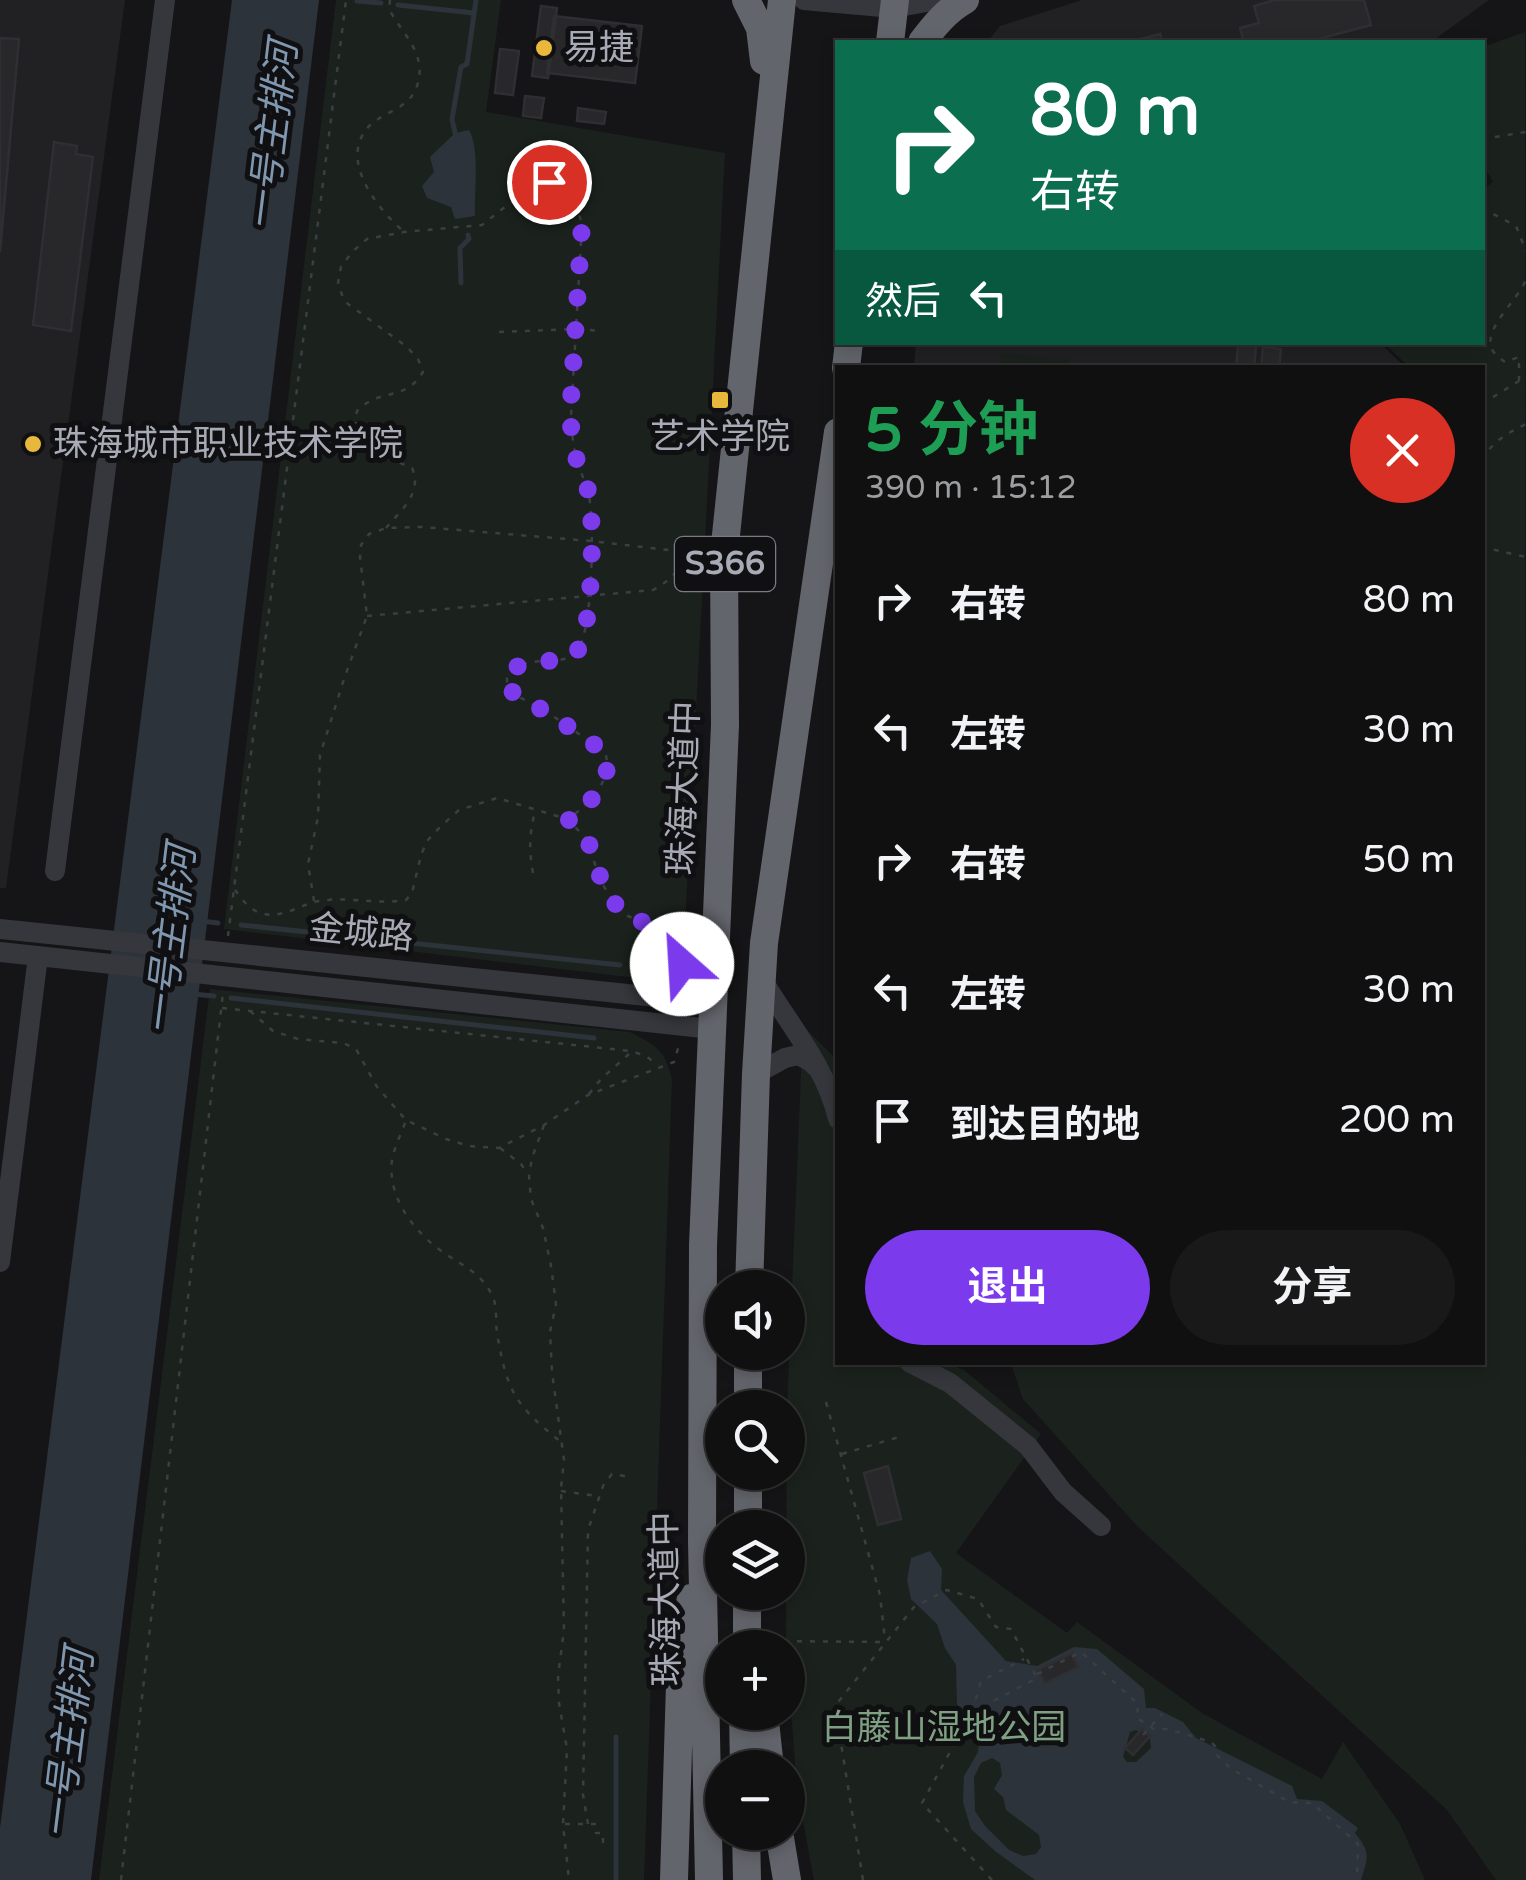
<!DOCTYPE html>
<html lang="zh">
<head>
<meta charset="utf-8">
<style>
  body { margin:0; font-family:"Varela Round","Noto Sans SC",sans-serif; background:#19191a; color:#f1f3f6; height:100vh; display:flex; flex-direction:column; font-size:38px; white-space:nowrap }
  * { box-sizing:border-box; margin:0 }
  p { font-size:32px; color:#9c9d9f }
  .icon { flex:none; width:55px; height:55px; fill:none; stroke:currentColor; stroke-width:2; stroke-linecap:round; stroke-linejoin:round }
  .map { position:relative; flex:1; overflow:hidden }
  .drawer { position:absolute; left:835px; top:365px; width:650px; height:1000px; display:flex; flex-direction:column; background:#101011; border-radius:0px; box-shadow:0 5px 15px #0003,0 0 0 2px #303031 }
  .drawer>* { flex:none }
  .top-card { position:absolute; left:835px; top:40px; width:650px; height:305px; border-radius:0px; box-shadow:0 5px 15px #0003,0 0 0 2px #303031; background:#0b6e4f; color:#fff; overflow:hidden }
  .buttons { position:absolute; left:705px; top:1270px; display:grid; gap:20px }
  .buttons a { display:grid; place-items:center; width:100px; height:100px; border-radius:50%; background:#101011; box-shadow:0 5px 15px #0003,0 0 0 2px #303031; font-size:50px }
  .pin { position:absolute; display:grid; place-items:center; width:85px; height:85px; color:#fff; margin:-42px; border:5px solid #fff; border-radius:50%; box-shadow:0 2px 10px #0007 }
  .me { position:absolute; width:110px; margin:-55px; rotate:334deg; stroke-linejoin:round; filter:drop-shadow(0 0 8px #0008) }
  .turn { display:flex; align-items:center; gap:35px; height:210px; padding:0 30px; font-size:45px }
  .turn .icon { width:130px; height:130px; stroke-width:2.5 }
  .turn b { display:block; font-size:70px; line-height:85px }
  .then { display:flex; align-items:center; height:95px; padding:0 30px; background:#0003; gap:20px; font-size:38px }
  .round { display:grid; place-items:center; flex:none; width:105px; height:105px; border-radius:52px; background:#19191a }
  .summary { display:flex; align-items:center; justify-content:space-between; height:170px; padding:0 30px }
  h1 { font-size:60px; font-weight:700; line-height:75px; color:#1e9e55 }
  .primary-button { display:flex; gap:20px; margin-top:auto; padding:20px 30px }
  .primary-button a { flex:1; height:115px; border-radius:60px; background:#7c3aed; color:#fff; font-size:40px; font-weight:700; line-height:115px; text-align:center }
  .primary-button a+a { background:#19191a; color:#f1f3f6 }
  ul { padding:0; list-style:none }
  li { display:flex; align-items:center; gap:30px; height:130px; padding:0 30px }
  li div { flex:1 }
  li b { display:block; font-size:38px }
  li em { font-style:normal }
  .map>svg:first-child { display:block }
</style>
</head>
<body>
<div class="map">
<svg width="1526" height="1880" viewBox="0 0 1526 1880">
  <rect width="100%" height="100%" fill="#151517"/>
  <!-- built -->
  <path fill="#212124" d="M0 0H125L6 888H0Z
    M1082 0H1489L1431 42H987L1000 26Z
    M916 342 1380 343 1405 367 914 368Z"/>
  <!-- green -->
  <path fill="#1b221d" d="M336 0H501L486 112 725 153 684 944 654 980 224 929Z
    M1525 32 1526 1880H1496L1447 1810 1137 1526 1023 1399 1011 1363 1482 1362V368L1409 367 1384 343 1482 342 1483 189 1493 182 1483 164V47Z
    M1001 353 1068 360V367H999Z
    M210 989 630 1032C656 1046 665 1049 672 1079L644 1880H99Z
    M803 1026 837 1060 838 1362 948 1363 964 1370 1041 1434 956 1553 1067 1633 1077 1622 1202 1713 1322 1779 1343 1742 1400 1824 1425 1880H814L797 1789 786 1644 787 1407Z"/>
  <!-- water -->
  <path fill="#2c333a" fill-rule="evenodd" d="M232 0H319L91 1880H0V1828Z
    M469 130C480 149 474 193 475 216L455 219 451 207 427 198 422 186 434 172 430 157 455 133Z
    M930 1551 942 1569 941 1590 1006 1661 1037 1666 1074 1647 1097 1649 1144 1689 1146 1708H1155L1183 1722 1196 1738 1292 1786 1297 1799 1322 1801 1358 1828 1355 1833C1371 1853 1368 1857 1361 1880H1035L995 1851 971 1829 963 1802 964 1776 978 1752 982 1724 966 1719 957 1704 956 1665 945 1648 937 1624 911 1599 907 1580 911 1558ZM1136 1730 1150 1739 1151 1748 1136 1762H1127L1123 1757 1130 1732ZM992 1758 1000 1763 1002 1775 994 1789 1003 1797 1006 1810 1039 1835 1041 1847 1036 1854 1023 1856 1009 1850 985 1826 975 1811 974 1777 981 1763Z"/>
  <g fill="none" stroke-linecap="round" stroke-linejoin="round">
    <!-- stream -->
    <path stroke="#2c333a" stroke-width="5" d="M357 1 381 3
      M398 5 474 13
      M456 137 452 119 461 67 467 64 476 0
      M461 283 460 248 469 239 468 235
      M201 921 218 923
      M241 925 620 965
      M192 994 214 996
      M231 998 594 1038
      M616 1880V1737"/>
  </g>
  <!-- building -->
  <path fill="#28282b" stroke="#2f2f33" stroke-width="2.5" d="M1275 0H1364L1371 25 1307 42H1244L1240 28 1259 23 1254 6Z
    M541 6 557 8 548 78 532 76Z
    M554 16 642 26 635 83 547 73Z
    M1160 34 1162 42H1129Z
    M0 38 19 39 0 252Z
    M500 49 519 51 513 95 495 93Z
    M525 96 544 98 541 118 523 116Z
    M578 108 606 112 604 124 577 121Z
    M54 142 77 146 76 154 93 157 71 331 33 325Z
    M1238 345 1256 346 1254 368H1236Z
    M1263 347 1281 349 1279 368H1261Z
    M888 1466 901 1519 878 1525 864 1473Z
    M1072 1653 1078 1667 1045 1683 1038 1670Z
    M1142 1729 1150 1736 1133 1755 1125 1748Z"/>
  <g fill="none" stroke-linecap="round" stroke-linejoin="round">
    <!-- path -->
    <path stroke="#3c3e43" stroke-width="2.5" stroke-dasharray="5 8" stroke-linecap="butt" d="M390 0 389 9C402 34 428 54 417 86 409 111 378 112 365 131 341 165 380 211 404 232
      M1482 139 1526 132
      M1482 208 1516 226 1526 251
      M499 332 575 329 602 331
      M1519 381V357L1505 362C1501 359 1496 356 1493 351 1480 330 1520 299 1526 279
      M1482 404 1519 381 1526 380
      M1482 460C1492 442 1507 433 1526 424
      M1482 515V533
      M386 528C401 510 423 493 412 468 384 455 349 452 357 411 382 386 404 403 423 372L418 359 407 347 344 301 338 283 341 267 352 252 367 239 404 232 482 225 533 185 549 182C568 192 576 203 582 224L571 416C572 434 573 452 580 469 582 476 586 483 588 491 595 516 593 633 577 651 562 670 527 651 507 675V684L514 694 550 714 605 752C614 779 589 806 567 819
      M1482 544 1495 550 1526 557
      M367 616 653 590C671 580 680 570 690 551
      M533 873C529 851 529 834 535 812
      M235 890C241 898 248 908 258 912 280 921 298 905 319 901 348 896 377 905 406 900L412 893 421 855 427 841 440 827 459 810 497 798 567 819 585 837 602 883 615 905 628 916 647 925 677 929 684 982
      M314 901 308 864 318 817 320 755 345 676 367 616 360 557 361 545 369 534 386 528 422 527 591 541 703 554
      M228 936 346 0
      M222 1008 631 1051 646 1056 658 1065
      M250 1011 273 1031 298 1039 343 1043 356 1049 377 1087 406 1120 446 1139 469 1146 499 1148 544 1125 588 1095 674 1062 680 1042
      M589 1094 601 1079 629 1054
      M405 1123C401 1134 394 1148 392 1160 387 1200 417 1235 447 1255 466 1267 482 1275 492 1295 498 1307 495 1320 497 1333 507 1392 515 1405 561 1442
      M544 1125 532 1158 529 1176 531 1199 543 1228 551 1266 556 1304 550 1332 552 1372 564 1460 561 1488 564 1630 558 1676 559 1703 567 1749 563 1824 569 1880
      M500 1148 521 1164 527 1173
      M826 1402 880 1595 885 1640
      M842 1454 899 1437
      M561 1491 597 1496
      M771 1641 883 1642
      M1037 1674 1081 1652 1138 1704 1137 1718 1154 1729H1168L1211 1742 1215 1746 1216 1754 1230 1768 1289 1802 1312 1803 1358 1844 1357 1880
      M1143 1735 1162 1714
      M565 1824H596V1833H603V1843
      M588 1824 583 1795 588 1530 603 1486 612 1474 632 1477
      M121 1880 223 993
      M863 1880 835 1706 914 1607 947 1590 978 1599 996 1627 1011 1629 1037 1678 972 1712
      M992 1880 922 1803 972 1712 981 1681 1024 1659"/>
    <!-- minor -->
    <path stroke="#36373c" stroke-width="20" d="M804 0 893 8 938 0
      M55 871 165 0
      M0 929 714 1003
      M0 952 712 1029
      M762 979C789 1025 826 1066 838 1119
      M756 1074 785 1058 798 1055 810 1061 816 1067
      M0 1262 38 956
      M909 1362 950 1383 1028 1446 1063 1492 1101 1526"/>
    <!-- highway -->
    <path stroke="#63656c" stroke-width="28" d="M746 0 760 28 764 61
      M890 42 895 0
      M922 42C934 26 947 10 965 0
      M846 368 849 342
      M749 1288 756 1074 764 943 838 432
      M748 1408V1352
      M748 1528V1472
      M747 1648V1592
      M743 1712 744 1768
      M764 1712 770 1768
      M746 1832 747 1880
      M779 1832 787 1880
      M674 1880 681 1652 691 1598
      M709 1880 702 1542 703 1245 725 725 724 554 782 0"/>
  </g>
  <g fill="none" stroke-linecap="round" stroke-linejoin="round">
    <!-- route -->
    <path stroke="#7c3aed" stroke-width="18" stroke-dasharray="0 32.4" d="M549 182 571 197 582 224 570 416C572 434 573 452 580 469 582 476 587 483 588 491 595 516 593 633 577 651 562 670 527 651 507 675V684L514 694 550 714 605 752C615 779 589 806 568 819 573 824 580 830 584 836 592 846 595 861 599 873 613 915 636 924 677 929L682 964"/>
  </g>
  <!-- markers -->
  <g fill="#e8b83c" stroke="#101012" stroke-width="4">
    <circle cx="544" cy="48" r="10"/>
    <rect x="710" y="390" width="20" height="20" rx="5"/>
    <circle cx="33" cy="444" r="10"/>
  </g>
  <g text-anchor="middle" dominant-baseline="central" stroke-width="10" stroke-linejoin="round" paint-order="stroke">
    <!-- shield labels -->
    <rect fill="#101012" stroke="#7a7c85" stroke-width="2.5" x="675" y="537" width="100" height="54" rx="8"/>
    <g font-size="32" font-weight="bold" fill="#a8abb6">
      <text x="725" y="564">S366</text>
    </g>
    <!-- poi labels -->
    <g font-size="35" fill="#a8abb6" stroke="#101012" text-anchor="start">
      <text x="564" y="48">易捷</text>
      <text x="720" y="437" text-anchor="middle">艺术学院</text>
      <text x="53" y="444">珠海城市职业技术学院</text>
    </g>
    <!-- street labels -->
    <g font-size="35" fill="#a8abb6" stroke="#101012">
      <text transform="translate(684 788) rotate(-88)">珠海大道中</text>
      <text transform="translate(361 933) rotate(6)">金城路</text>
      <text transform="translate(666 1599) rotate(-91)">珠海大道中</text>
    </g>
    <!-- park labels -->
    <g font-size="35" fill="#80a083" stroke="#101012">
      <text x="944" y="1728">白藤山湿地公园</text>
    </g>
    <!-- water labels -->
    <g font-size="38" font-style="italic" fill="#8097b0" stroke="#101012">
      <text transform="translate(273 136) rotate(-83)">一号主排河</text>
      <text transform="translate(171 940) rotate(-83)">一号主排河</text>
      <text transform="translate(69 1744) rotate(-83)">一号主排河</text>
    </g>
  </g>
</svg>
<div class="buttons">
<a><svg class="icon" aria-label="sound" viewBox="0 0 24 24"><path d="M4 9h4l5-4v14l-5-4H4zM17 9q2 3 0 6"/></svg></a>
<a><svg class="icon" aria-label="search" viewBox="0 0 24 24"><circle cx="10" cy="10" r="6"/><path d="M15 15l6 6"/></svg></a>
<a><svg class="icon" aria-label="layers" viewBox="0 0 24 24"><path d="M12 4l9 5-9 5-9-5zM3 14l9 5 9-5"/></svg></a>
<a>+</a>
<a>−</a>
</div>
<div class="pin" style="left:549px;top:182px;background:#d93025"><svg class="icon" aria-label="arrive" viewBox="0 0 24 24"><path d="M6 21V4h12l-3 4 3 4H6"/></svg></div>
<svg class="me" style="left:682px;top:964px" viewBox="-20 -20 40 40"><circle r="19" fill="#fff"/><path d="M0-13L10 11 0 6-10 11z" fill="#7c3aed"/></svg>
<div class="top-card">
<div class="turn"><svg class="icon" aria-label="right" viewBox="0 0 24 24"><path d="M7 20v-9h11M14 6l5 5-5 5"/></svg><div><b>80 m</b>右转</div></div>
<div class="then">然后<svg class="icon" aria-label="left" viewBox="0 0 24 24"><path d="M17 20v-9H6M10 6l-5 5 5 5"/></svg></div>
</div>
<section class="drawer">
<div class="summary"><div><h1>5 分钟</h1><p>390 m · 15:12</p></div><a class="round" style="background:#d93025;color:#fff"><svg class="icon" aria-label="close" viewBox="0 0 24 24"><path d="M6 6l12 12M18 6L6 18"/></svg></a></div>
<ul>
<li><svg class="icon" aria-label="right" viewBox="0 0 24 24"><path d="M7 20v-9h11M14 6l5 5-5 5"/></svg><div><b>右转</b></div><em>80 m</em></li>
<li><svg class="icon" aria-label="left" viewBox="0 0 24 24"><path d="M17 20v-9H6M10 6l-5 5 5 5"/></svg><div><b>左转</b></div><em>30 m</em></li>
<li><svg class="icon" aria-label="right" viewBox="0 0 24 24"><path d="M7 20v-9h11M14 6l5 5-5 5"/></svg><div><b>右转</b></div><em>50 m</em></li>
<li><svg class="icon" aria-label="left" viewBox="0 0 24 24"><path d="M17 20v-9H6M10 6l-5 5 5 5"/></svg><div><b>左转</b></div><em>30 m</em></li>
<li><svg class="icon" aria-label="arrive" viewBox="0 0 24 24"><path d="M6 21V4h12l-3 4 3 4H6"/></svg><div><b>到达目的地</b></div><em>200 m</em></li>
</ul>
<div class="primary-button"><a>退出</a><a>分享</a></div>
</section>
</div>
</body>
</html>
